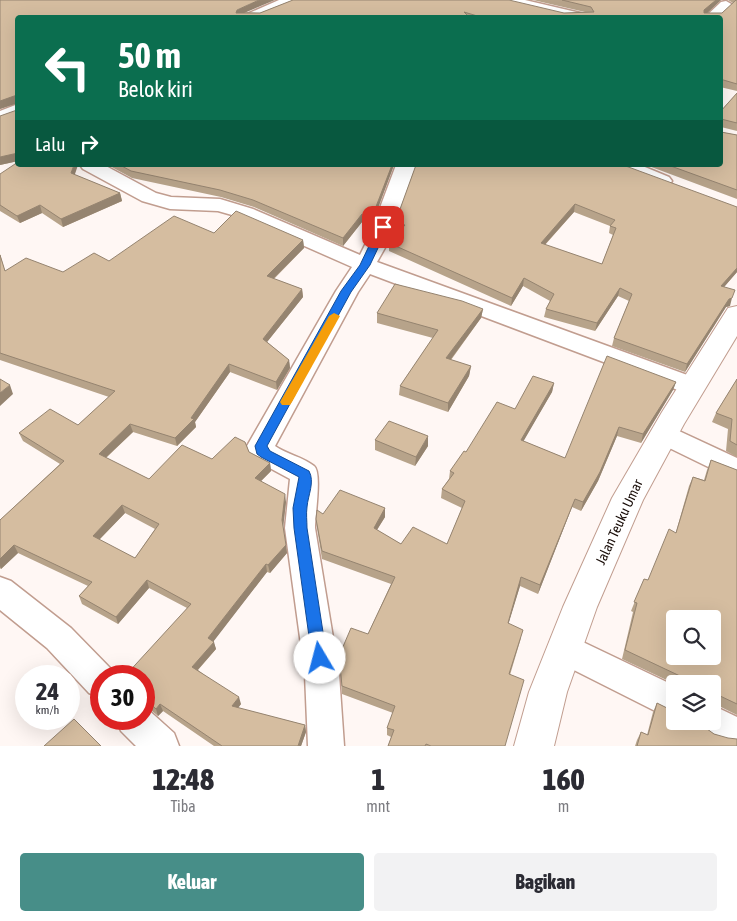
<!DOCTYPE html>
<html lang="id">
<head>
<meta charset="utf-8">
<style>
  body { margin:0; font-family:"Asap Condensed",sans-serif; background:#f2f2f3; color:#2b2b33; height:100vh; display:flex; flex-direction:column; font-size:19px; white-space:nowrap }
  * { box-sizing:border-box; margin:0 }
  p { font-size:16px; color:#7c7c81 }
  .icon { flex:none; width:28px; height:28px; fill:none; stroke:currentColor; stroke-width:2; stroke-linecap:round; stroke-linejoin:round }
  .map { position:relative; height:746px; overflow:hidden }
  .panel { display:flex; flex-direction:column; background:#fff; flex:1 }
  .panel>* { flex:none }
  .guide { position:absolute; left:15px; top:15px; width:708px; height:152px; border-radius:5px; box-shadow:0 5px 20px #0002; background:#0b6e4f; color:#fff; overflow:hidden }
  .controls { position:absolute; left:666px; top:610px; display:grid; gap:10px }
  .controls a { display:grid; place-items:center; width:55px; height:55px; border-radius:5px; background:#fff; box-shadow:0 5px 20px #0002; font-size:25px }
  .speed { position:absolute; left:15px; top:665px; display:flex; gap:10px; font-size:25px; font-weight:700; text-align:center }
  .speed>* { display:grid; place-content:center; width:65px; height:65px; border-radius:50%; background:#fff; box-shadow:0 5px 20px #0002; line-height:1 }
  .speed small { font-size:12px; font-weight:400 }
  .speed .limit { border:8px solid #d22; background:#fff; color:#111 }
  .pin { position:absolute; display:grid; place-items:center; width:42px; height:42px; color:#fff; margin:-21px; border-radius:10px; box-shadow:0 2px 8px #0006 }
  .me { position:absolute; width:55px; margin:-28px; rotate:352deg; stroke-linejoin:round; filter:drop-shadow(0 0 4px #0008) }
  .turn { display:flex; align-items:center; gap:18px; height:105px; padding:0 20px; font-size:22px }
  .turn .icon { width:65px; height:65px; stroke-width:2.5 }
  .turn b { display:block; font-size:35px; line-height:42px }
  .then { display:flex; align-items:center; height:48px; padding:0 20px; background:#0003; gap:10px; font-size:19px }
  .eta { display:flex; justify-content:space-evenly; align-items:center; height:85px; text-align:center }
  .eta b { font-size:30px; font-weight:800; line-height:35px }
  .button { display:flex; gap:10px; margin-top:auto; padding:10px 20px }
  .button a { flex:1; height:58px; border-radius:5px; background:#478e88; color:#fff; font-size:20px; font-weight:800; line-height:58px; text-align:center }
  .button a+a { background:#f2f2f3; color:#2b2b33 }
  .map>svg:first-child { display:block }
</style>
</head>
<body>
<div class="map">
<svg width="737" height="746" viewBox="0 0 737 746">
  <rect width="100%" height="100%" fill="#fff7f4"/>
  <g fill="none" stroke-linecap="round" stroke-linejoin="round">
    <defs>
      <path id="minor" d="M279 0H299L297 3 260 18H238Z
        M500 0H525L589 15 591 18H563L502 3Z
        M726 1 733 5 720 18H704L721 2Z
        M18 104V116L0 123V111Z
        M80 165H104L156 193 171 197 220 199 253 209 360 255 369 237 396 165H416L391 237 377 262 701 380 705 386 701 392 692 395 683 392 370 274 358 292 275 446C286 454 303 457 314 466 322 472 315 515 315 528L339 674 344 746H308L305 674 285 528 290 479 251 458 247 446 336 291 352 267 239 217 218 211 170 209 142 201 83 169Z
        M613 165H640L669 177 672 181 669 185C653 189 631 175 616 169Z
        M664 424 737 458V481L655 441 651 434 655 427Z
        M0 577 11 581 71 628 113 671 115 676H101V698L89 693 47 648 0 610Z
        M564 633 675 686V721L552 659 548 648 552 637Z
        M712 705 737 717V746C717 746 700 740 692 721H712Z
        M144 706 174 733 179 746H136L121 731 116 719H144Z"/>
      <path id="secondary" d="M737 306V336L684 424 643 500 597 607 567 692 554 746H514L529 692 563 607 612 498 662 412 728 308Z"/>
    </defs>
    <!-- minor casing -->
    <use href="#minor" stroke="#c19d8f" stroke-width="3"/>
    <!-- secondary casing -->
    <use href="#secondary" stroke="#c19d8f" stroke-width="2"/>
    <!-- minor -->
    <use href="#minor" fill="#fff" fill-rule="evenodd"/>
    <!-- secondary -->
    <use href="#secondary" fill="#fff" fill-rule="evenodd"/>
  </g>
  <!-- wall -->
  <path fill="#b7a38a" fill-rule="evenodd" d="M0 0 260 13 293 0 564 13 585 12 533 0H722H721L707 13H722L733 3 728 0H737V91L720 87V18H18V161L0 165 17 110V103L0 109Z
    M737 93V131L721 127V132L737 135V199L646 165H720V112Z
    M108 165H394L372 224 362 222 343 246 254 207 221 197 132 178Z
    M416 165 737 207V272L724 287 730 306 726 307 685 372 612 346 614 338 629 301 618 296 595 331 544 317 546 309 550 301 523 286 511 306 389 251V243L399 231 395 230V223ZM574 212 610 226 609 233 613 235 602 264 545 245Z
    M0 174 75 175 120 193 122 201 63 227 42 213 20 223 0 211Z
    M214 233 303 240 304 248 274 279 302 289 303 297 267 342 289 360 290 368 277 390 230 372 195 422 196 427 177 446 133 432 106 458 149 479 212 459 249 452 270 463 271 471 261 481 286 502 283 527 287 553 270 573 267 572 213 641 216 649 198 670 241 704 238 708 305 725 306 732 301 746H214L163 711 158 716 145 705H144V676L187 608 149 588 118 624 82 604 79 596 88 586 18 553 1 569 0 568V520L60 464 23 441 19 433 78 425 109 397 0 360V254L5 271 63 272 109 261ZM125 513 155 529 135 558 99 540Z
    M483 309 481 318 451 360 471 366 469 376 448 412 399 395 400 386 433 338 377 323V313Z
    M737 379V457L726 451 728 429 712 422 716 413Z
    M676 382 673 390 641 443 617 436 598 481 581 511 572 507 538 594 520 586 508 624 521 638 510 675 505 746H388L391 737 387 735V728L393 713 342 694 339 656 368 634 391 584 322 559 317 528 316 519 323 514 385 508V517L377 530 401 544H447L462 508 441 498 442 489 449 479 450 471 466 452 515 409 554 383 552 392 523 441 565 458Z
    M375 440 428 446 415 466 375 450Z
    M711 460 737 470V715L715 704V711L712 715V684H675L622 659 633 612 631 611 644 579 648 580 676 532 689 486 693 477 704 480 707 470Z
    M657 703 703 726 714 734 737 746H635L637 740 641 732 647 735 653 712Z"/>
  <!-- shaded-wall -->
  <path fill="#958470" d="M259 0H275L237 16 236 13 237 10Z
    M716 0H722H721L703 17 704 10Z
    M17 95 18 103 0 109V101Z
    M18 153V161L0 165V157Z
    M74 165H78L73 180 71 173Z
    M392 165H394L372 224V217Z
    M120 193 122 201 63 227 61 219Z
    M575 204 574 212 539 251 541 243Z
    M40 205 42 213 20 223 17 216Z
    M362 214V222L343 246V238Z
    M303 240 304 248 268 284 267 276Z
    M737 268V272L718 294 721 286Z
    M524 278 523 286 511 306 512 298Z
    M620 288 618 296 595 331 597 323Z
    M302 289 303 297 263 347V339Z
    M732 298 730 306 726 307 685 372 687 364 729 299Z
    M483 309 481 318 445 367 446 358Z
    M289 360 290 368 277 390 276 382Z
    M229 364 230 372 195 422 196 427 177 446 175 438Z
    M471 366 469 376 448 412V403Z
    M676 382 673 390 641 443 643 434Z
    M554 383 552 392 519 449 521 440Z
    M10 385 13 394 0 406V393Z
    M130 424 133 432 101 462 99 454Z
    M619 427 617 436 598 481 581 511 583 502Z
    M428 436V446L415 466 416 457Z
    M270 463 271 471 256 486 255 478Z
    M285 494 286 502 283 528 282 520Z
    M575 499 572 507 538 594 540 585Z
    M122 505 125 513 95 544 93 536Z
    M385 508V517L373 536 374 528Z
    M14 545 18 553 1 569 0 566V559Z
    M286 545 287 553 270 573 268 565Z
    M266 564 267 572 210 646 208 638Z
    M521 577 520 586 506 632 508 623Z
    M147 580 149 588 118 624 116 617Z
    M214 642 216 649 194 674 192 667Z
    M239 697 241 704 234 713 232 706Z
    M160 704 163 711 158 716 156 709Z
    M305 725 306 732 301 746H298Z"/>
  <!-- building -->
  <path fill="#d5bda0" stroke="#958470" fill-rule="evenodd" d="M0 0H259L237 10 236 13H260L293 0H509L564 13 594 12 591 7 562 0H716L704 10V13H722L736 0H737V84L720 79V18H484L464 12 470 18H18V153L0 157V116L17 110V95L0 101Z
    M737 93V123L721 119V132L737 135V190L668 165H720V112Z
    M18 162V165H74L71 173 120 193 61 219 40 205 17 216 0 205V174Z
    M120 165H392L372 217 362 214 343 238 253 200 220 190 131 171Z
    M416 165H623L737 207V268L721 286 735 290 732 298 729 299 687 364 614 338 632 294 620 288 597 323 546 309 554 294 524 278 512 298 389 243 405 225 395 223ZM575 204 615 220 610 226 616 228 602 264 541 243Z
    M236 211 303 240 267 276 302 289 263 339 289 360 276 382 229 364 191 418 194 419 175 438 130 424 99 454 149 479 182 445 212 459 235 437 245 442 249 452 270 463 255 478 285 494 282 520 286 545 268 565 266 564 208 638 214 642 192 667 239 697 232 706 305 725 298 746H222L160 704 156 709 144 698V676H125L191 604 147 580 116 617 79 596 92 582 14 545 0 559V520L64 461 19 433 50 409 78 425 115 391 0 353V255L5 271 26 258 63 272 94 253 109 261 174 216 214 233ZM122 505 159 524 135 558 93 536Z
    M395 284 462 301 483 309 446 358 471 366 448 403 400 386 438 330 377 313Z
    M607 356 676 382 643 434 619 427 600 472 583 502 575 499 540 585 521 577 508 623 523 630 509 674 524 680 505 746H431L426 744 425 746H388L394 730 387 728 395 706 342 686 339 656 351 628 368 634 395 577 322 551 316 519 317 510 323 514 340 490 385 508 374 528 401 544 413 527 447 544 465 501 442 489 454 473 450 471 464 451 466 452 497 402 515 409 533 376 554 383 521 440 565 458Z
    M0 379 10 385 0 393Z
    M737 379V445L730 441 732 419 716 413Z
    M389 421 428 436 416 457 375 440Z
    M711 460 737 470V704L718 695 715 696V711H712V684H680V676L625 650 637 603 634 602 644 579 648 580 669 529 676 533 693 477 705 481ZM675 619H712V656H675Z
    M657 703 675 712V721H700L703 726 714 734 728 738 737 739V746H637L641 732 648 735Z
    M74 719 101 746H44Z"/>
  <!-- route -->
  <path fill="#1a73e8" stroke="#114b97" d="M383 224 388 227 370 265 351 292 267 446 270 451 309 471C315 482 308 495 307 507 306 514 307 521 307 528L327 658 325 662 320 664 314 662 312 658 294 528 293 508 299 477 261 457 257 454 255 446 341 291 360 265 378 227Z"/>
  <!-- slow -->
  <path fill="#f59e0b" d="M334 313 340 316 292 402 290 405H282L280 402 329 316Z"/>
  <g text-anchor="middle" dominant-baseline="central" stroke-width="4" stroke-linejoin="round" paint-order="stroke">
    <!-- street labels -->
    <g font-size="14" fill="#170b06" stroke="#fff">
      <text transform="translate(619 522) rotate(-65)">Jalan Teuku Umar</text>
    </g>
  </g>
</svg>
<div class="controls">
<a><svg class="icon" aria-label="search" viewBox="0 0 24 24"><circle cx="10" cy="10" r="6"/><path d="M15 15l6 6"/></svg></a>
<a><svg class="icon" aria-label="layers" viewBox="0 0 24 24"><path d="M12 4l9 5-9 5-9-5zM3 14l9 5 9-5"/></svg></a>
</div>
<div class="speed"><div>24<small>km/h</small></div><div class="limit">30</div></div>
<div class="pin" style="left:383px;top:227px;background:#d93025"><svg class="icon" aria-label="arrive" viewBox="0 0 24 24"><path d="M6 21V4h12l-3 4 3 4H6"/></svg></div>
<svg class="me" style="left:320px;top:658px" viewBox="-20 -20 40 40"><circle r="19" fill="#fff"/><path d="M0-13L10 11 0 6-10 11z" fill="#1a73e8"/></svg>
<div class="guide">
<div class="turn"><svg class="icon" aria-label="left" viewBox="0 0 24 24"><path d="M17 20v-9H6M10 6l-5 5 5 5"/></svg><div><b>50 m</b>Belok kiri</div></div>
<div class="then">Lalu<svg class="icon" aria-label="right" viewBox="0 0 24 24"><path d="M7 20v-9h11M14 6l5 5-5 5"/></svg></div>
</div>
</div>
<section class="panel">
<div class="eta">
<div><b>12:48</b><p>Tiba</p></div>
<div><b>1</b><p>mnt</p></div>
<div><b>160</b><p>m</p></div>
</div>
<div class="button"><a>Keluar</a><a>Bagikan</a></div>
</section>
</body>
</html>
